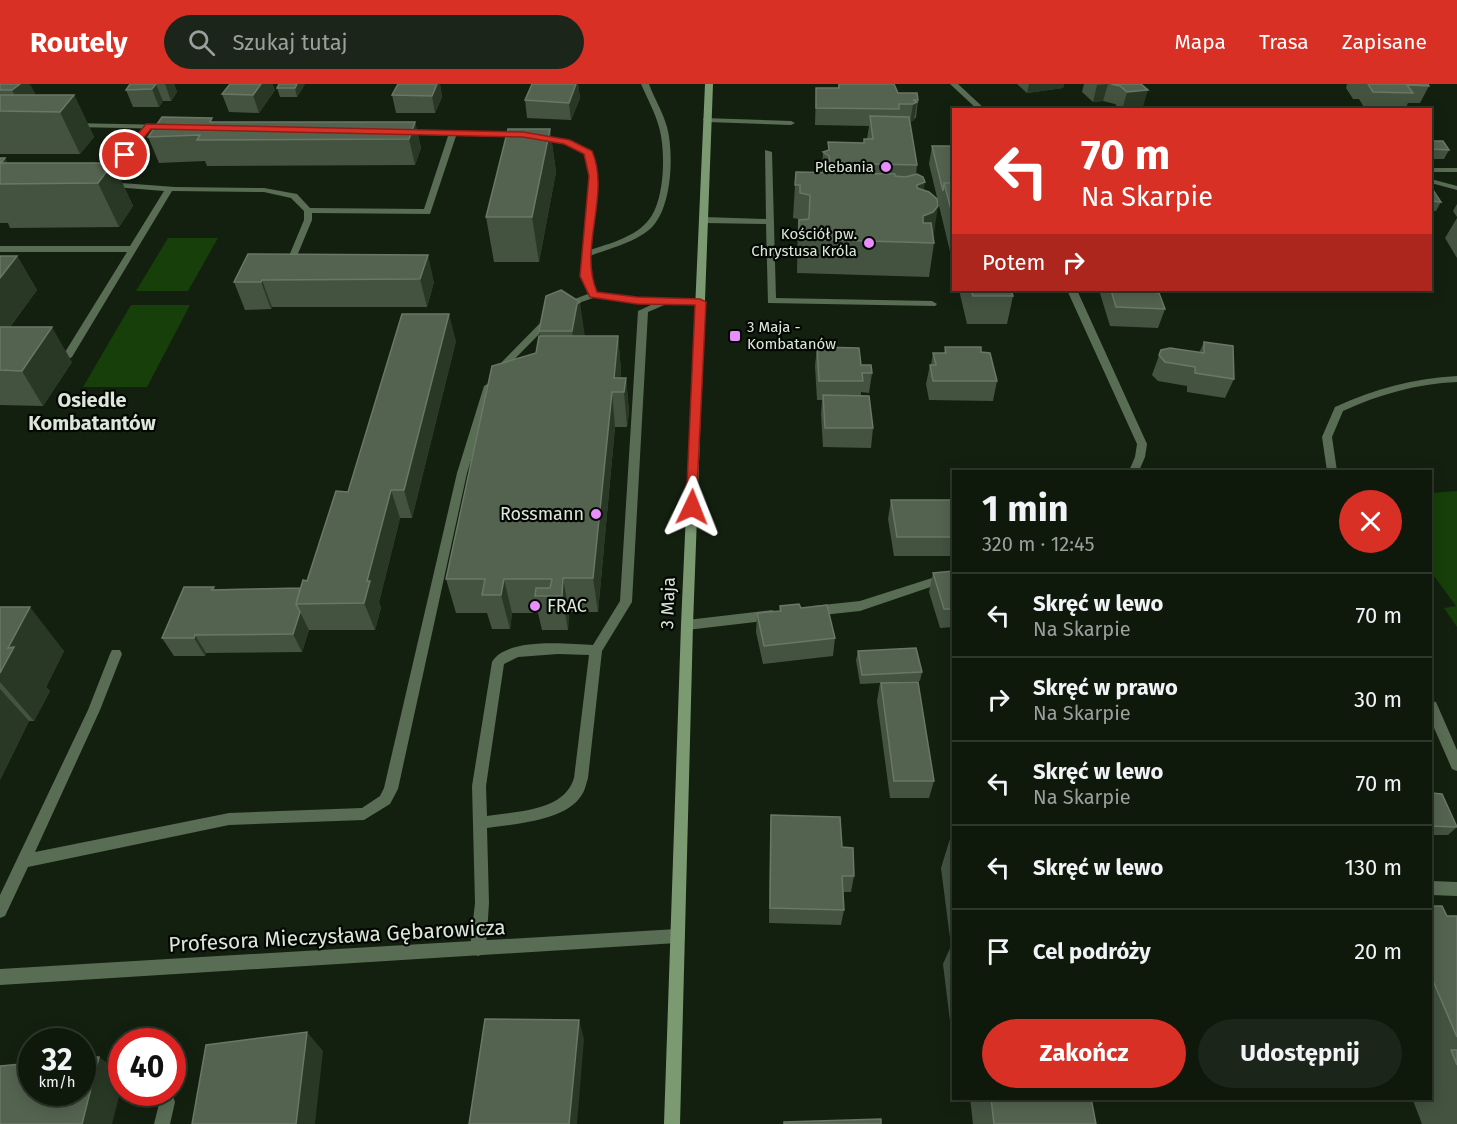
<!DOCTYPE html>
<html lang="pl">
<head>
<meta charset="utf-8">
<style>
  body { margin:0; font-family:"Fira Sans",sans-serif; background:#1c2519; color:#f1f3f6; height:100vh; display:flex; flex-direction:column; font-size:22px; white-space:nowrap }
  * { box-sizing:border-box; margin:0 }
  p { font-size:20px; color:#9ba09d }
  .icon { flex:none; width:33px; height:33px; fill:none; stroke:currentColor; stroke-width:2; stroke-linecap:round; stroke-linejoin:round }
  .map { position:relative; flex:1; overflow:hidden }
  .drawer { position:absolute; left:952px; top:386px; width:480px; height:630px; display:flex; flex-direction:column; background:#0e180b; border-radius:0px; box-shadow:0 3px 15px #0003,0 0 0 2px #2e372c }
  .drawer>* { flex:none }
  .top-card { position:absolute; left:952px; top:24px; width:480px; height:183px; border-radius:0px; box-shadow:0 3px 15px #0003,0 0 0 2px #2e372c; background:#d93025; color:#fff; overflow:hidden }
  .speed { position:absolute; left:18px; top:944px; display:flex; gap:12px; font-size:30px; font-weight:700; text-align:center }
  .speed>* { display:grid; place-content:center; width:78px; height:78px; border-radius:50%; background:#0e180b; box-shadow:0 3px 15px #0003,0 0 0 2px #2e372c; line-height:1 }
  .speed small { font-size:15px; font-weight:400 }
  .speed .limit { border:9px solid #d22; background:#fff; color:#111 }
  .pin { position:absolute; display:grid; place-items:center; width:51px; height:51px; color:#fff; margin:-26px; border:3px solid #fff; border-radius:50%; box-shadow:0 2px 6px #0007 }
  .me { position:absolute; width:66px; margin:-33px; rotate:2deg; stroke-linejoin:round; filter:drop-shadow(0 0 4px #0008) }
  .turn { display:flex; align-items:center; gap:21px; height:126px; padding:0 30px; font-size:27px }
  .turn .icon { width:78px; height:78px; stroke-width:2.5 }
  .turn b { display:block; font-size:42px; line-height:51px }
  .then { display:flex; align-items:center; height:57px; padding:0 30px; background:#0003; gap:12px; font-size:22px }
  .round { display:grid; place-items:center; flex:none; width:63px; height:63px; border-radius:32px; background:#1c2519 }
  .headline { display:flex; align-items:center; justify-content:space-between; height:102px; padding:0 30px }
  h1 { font-size:36px; font-weight:700; line-height:45px }
  .button { display:flex; gap:12px; margin-top:auto; padding:12px 30px }
  .button a { flex:1; height:69px; border-radius:36px; background:#d93025; color:#fff; font-size:24px; font-weight:700; line-height:69px; text-align:center }
  .button a+a { background:#1c2519; color:#f1f3f6 }
  ul { padding:0; list-style:none }
  li { display:flex; align-items:center; gap:18px; height:84px; padding:0 30px; border-top:2px solid #2e372c }
  li div { flex:1 }
  li b { display:block; font-size:22px }
  li em { font-style:normal }
  header { display:flex; align-items:center; gap:36px; box-sizing:border-box; height:84px; padding:0 30px; background:#d93025; color:#fff }
  header strong { font-size:28px }
  nav { display:flex; gap:33px; margin-inline-start:auto; font-size:21px }
  .search { width:420px; height:54px; background:#1c2519; display:flex; align-items:center; gap:15px; box-sizing:border-box; padding:0 21px; border-radius:33px; color:#9ba09d; font-size:22px }
  .map>svg:first-child { display:block }
</style>
</head>
<body>
<header>
<strong>Routely</strong>
<div class="search"><svg class="icon" aria-label="search" viewBox="0 0 24 24"><circle cx="10" cy="10" r="6"/><path d="M15 15l6 6"/></svg>Szukaj tutaj</div>
<nav><a>Mapa</a><a>Trasa</a><a>Zapisane</a></nav>
</header>
<div class="map">
<svg width="1457" height="1040" viewBox="0 0 1457 1040">
  <rect width="100%" height="100%" fill="#13200f"/>
  <!-- green -->
  <path fill="#173f09" d="M168 154H218L188 207H136Z
    M131 221H190L147 303H83Z
    M1457 407V543L1444 524 1456 522 1431 488V409Z"/>
  <g fill="none" stroke-linecap="round" stroke-linejoin="round">
    <!-- lane -->
    <path fill="#596c54" fill-rule="evenodd" d="M641 0H649C654 14 663 28 667 43 674 69 672 121 653 142 638 158 610 164 590 172H584V168C604 161 632 155 647 138 665 120 666 67 659 43 655 28 647 14 641 0Z
      M704 34 791 37 795 39 791 41 707 38 703 36Z
      M146 40 153 42 108 98 175 103 264 104 297 110 310 124 424 125 449 49 453 47 457 49 430 130 312 129V136L292 184 288 187 284 184 304 136V127L291 114 264 108 172 107 72 273 67 276 64 275 62 273 127 168H0V162H130L164 107 102 102 98 100Z
      M765 66 772 68 776 214 932 217 937 220 935 222 768 219 766 140 704 139 700 136 704 133 766 135Z
      M593 208 598 211 596 213 564 224 559 221Z
      M666 214 671 217 669 219 648 228 632 518 602 567 588 694C586 700 585 707 581 712 565 737 514 740 487 744L489 819 486 865 483 870 478 872 473 870 470 865 475 819 472 702 492 578C507 553 567 560 593 561L620 517 638 227ZM558 570 589 571 574 694C564 728 516 727 487 732L486 702 504 580 518 573Z
      M551 230 556 233 554 235 501 289H495V285L548 231Z
      M489 299 494 302 467 389 398 705 390 720 364 736 229 741 28 783 5 832 0 834V811L88 626 110 570 112 566H120L122 570 100 626 35 768 229 729 362 724 380 712 384 704 457 389 484 302Z
      M1431 797 1457 798V812L1431 811Z
      M167 1010 173 1012 175 1018 170 1040H154L161 1012Z"/>
    <!-- street -->
    <path fill="#596c54" fill-rule="evenodd" d="M950 0H958L986 26H978Z
      M71 39 171 41 175 43 171 45 74 43 70 41Z
      M398 46 523 49 569 56 591 66 598 91 589 192 597 209 637 214 701 215 706 218 701 221 637 220 590 213 581 192 590 91 584 69 564 60 523 53 401 50H398Z
      M1431 84H1457V88H1431Z
      M1431 95 1457 102V106L1431 99Z
      M1067 206H1077L1147 360 1145 373 1139 387H1129L1135 373 1137 360Z
      M1457 292V298C1416 300 1380 310 1343 327L1332 353 1337 387H1327L1322 353 1335 323C1375 305 1414 294 1457 292Z
      M954 487V495L860 527 813 532 809 530 807 527 809 524 813 522 860 517Z
      M772 526 776 528 778 531 776 534 772 536 687 546 683 544 681 541 683 538 687 536Z
      M1431 617 1436 618 1457 666V687L1452 685 1431 637Z
      M677 845 682 847 685 852 682 857 677 859 0 901V885Z"/>
    <!-- secondary -->
    <path fill="#7b9a72" fill-rule="evenodd" d="M705 0H713L693 541 680 1040H664L681 541Z"/>
  </g>
  <!-- wall -->
  <path fill="#435340" d="M0 0 36 11H74L94 53 80 70H0Z
    M130 0H174L177 8 171 17H163L159 23H133L126 6Z
    M305 0 297 13H280L277 4Z
    M398 0H440L442 13 435 29H396L392 11Z
    M532 0H578L580 14 571 36 527 34 525 16Z
    M838 0 898 9 918 16 916 34H915L914 36 910 38 917 81 916 91 924 107 934 159 929 193 797 189 798 135 793 134 795 101 822 89 823 68 828 66V58L864 59V55H867L869 42 815 41 816 4H838Z
    M1017 0H1064L1063 4 1027 9Z
    M1084 0H1141L1143 23 1121 26 1115 20 1103 17 1093 18 1082 8Z
    M1347 0H1428L1429 2 1420 19H1408L1405 26 1365 25 1359 15H1353L1346 4Z
    M275 6 259 29 229 28 222 10Z
    M214 38H415L421 64 415 81 207 82 205 77 159 79 148 53Z
    M550 45 556 88 539 178H494L486 133Z
    M1431 57 1449 66 1444 75H1431Z
    M932 62H954V184L929 80Z
    M0 74H5L7 79H113L133 122 119 143 10 144 8 139H0Z
    M1431 103 1441 118 1436 127H1431Z
    M1457 120V133L1453 127Z
    M1457 134V174L1445 154Z
    M248 170 434 198 427 223H272L271 225 245 226 234 198Z
    M0 172H17L37 206 10 243 72 278 43 322 0 321Z
    M959 206H1011L1013 212 1007 240H967Z
    M1099 206H1157L1156 209 1165 225 1158 244 1110 242Z
    M546 212 585 252H618L621 287 620 294H626L629 328 627 343H615L598 528H569L568 546H542L538 529H512L510 545H492L487 529H456L446 495 536 269 540 252 539 247Z
    M456 257 412 434H400L379 518 381 524 375 546H309L302 568 206 569 205 572H174L162 554 215 505 300 504 307 497 348 408Z
    M1204 258 1234 295 1225 314 1187 308V302L1158 297 1152 291 1161 266 1199 269Z
    M817 263 861 281 872 289 869 309 861 308V312L873 344 871 364 823 363 821 330 822 316H817L815 282Z
    M945 263 981 268 997 297 993 317 929 316 926 300 930 281H931L933 269H944Z
    M891 416H954V472H894L888 435Z
    M954 487V543L940 544 929 508 933 489Z
    M780 522 801 524 835 554 833 572 763 580 756 548 757 529 779 527Z
    M0 523 64 567 46 603 50 607 34 637H29L0 696Z
    M858 567 922 588 920 597 894 598 934 697 929 714H890L877 617 880 599 860 600 856 576Z
    M1431 709 1457 743 1448 751H1431Z
    M771 731 842 763 854 792 851 808H843L844 826 841 841 769 839 770 747Z
    M953 745H954V970L943 880 951 862 941 784Z
    M1431 822 1447 832H1457V1040H1422L1412 1014H1431Z
    M970 1014H1091L1096 1040H973Z"/>
  <!-- shaded-wall -->
  <path fill="#293825" d="M20 0H30L36 11 21 24 12 6Z
    M156 0 163 17 159 23 152 5Z
    M165 0H174L177 8 171 17Z
    M261 0H273L275 6 259 29 253 11Z
    M297 0H305L297 13 295 4Z
    M437 0H440L442 13 435 29 432 12Z
    M576 0H578L580 14 571 36 569 19Z
    M1029 0H1064L1063 4 1027 9Z
    M1108 0 1103 17 1093 18 1097 1Z
    M1148 6 1143 23 1122 26 1127 8Z
    M74 11 94 53 80 70 60 28Z
    M917 18 914 36 910 38 913 20Z
    M415 38 421 64 415 81 409 55Z
    M550 45 556 88 539 178 532 133Z
    M5 74 19 100 1 79Z
    M113 79 133 122 119 143 98 99Z
    M925 98 920 131 917 101Z
    M938 122 933 156 919 158 923 132Z
    M428 171 434 198 427 223 420 195Z
    M17 172 37 206 0 256V194Z
    M262 196 272 223 271 225 261 198Z
    M580 218 585 253 577 282 572 247 577 220Z
    M449 230 456 257 412 434 404 406Z
    M52 243 72 278 43 322 22 287Z
    M618 252 621 287 619 308 614 294Z
    M626 294 629 328 627 343 624 308Z
    M612 308 615 343 598 528 593 494Z
    M391 406 400 434 379 518 381 524 375 546 364 519 367 497Z
    M563 494 569 528 568 546 562 512Z
    M504 495 512 529 510 545 501 511Z
    M30 523 64 567 46 603 50 607 34 637 0 598V589L8 564Z
    M300 528 309 546 302 568 293 550Z
    M195 551 206 569 205 572 194 554Z
    M0 605 29 637 0 696Z
    M579 936 584 955 577 1040H569Z
    M307 948 323 967 315 1040H296Z
    M99 973 122 989V1001L112 1040H82Z"/>
  <!-- building -->
  <path fill="#546350" stroke="#697766" stroke-width="1.5" d="M0 0H20L12 6H0Z
    M130 0H156L152 5 126 6Z
    M230 0H261L253 11 222 10Z
    M279 0H297L295 4H277Z
    M398 0H437L432 12 392 11Z
    M532 0H576L569 19 525 16Z
    M839 0H894L898 9H917L918 16H913L917 18 913 20H899V25L816 24V4H839Z
    M1111 0H1141L1148 6 1127 8 1120 2Z
    M1368 0H1428L1429 2 1407 1 1413 9 1373 8Z
    M0 11H74L60 28 0 27Z
    M870 32 909 33 917 81 830 79 829 72 823 68 829 66 828 58 864 59V55H873Z
    M162 33 212 34 210 38H415L409 55 197 56 200 51 148 53Z
    M508 45H550L532 133H486Z
    M1431 57H1443L1449 66 1431 65Z
    M932 62H954V99H944L943 107Z
    M0 74H5L1 79H113L98 99 0 100Z
    M796 88 895 90V92L905 93 917 90 923 93 925 98 917 101V104L929 108 937 115 938 122 933 128 923 132V139H931L934 159 799 155V136L809 135 810 111 800 109V101H795Z
    M944 99H954V137Z
    M1431 103 1441 118 1431 117Z
    M248 170 428 171 420 195 262 196 261 198H234Z
    M0 172H17L0 194Z
    M561 206 580 218 577 220 572 247H539L546 212Z
    M971 206H1011L1013 212H973Z
    M1111 206H1152L1153 208 1159 209 1165 225 1116 223Z
    M402 230H449L404 406H391L367 497H370L364 519 296 520 303 496 307 497 336 407 348 408Z
    M0 243H52L22 287 0 286Z
    M539 252H618L614 294H626L624 308H612L593 494H563L562 512H535L536 504H550L552 495H504L501 511H482L485 495H446L492 282 536 269Z
    M1204 258 1233 262 1234 295 1195 289V283L1165 278 1159 271 1161 266 1170 264 1204 269Z
    M817 263 859 264 861 281H871L872 289H862L863 297H819Z
    M945 263H981V268L990 269 997 297H933L930 281H936L933 269H946Z
    M823 311 869 312 873 344H825Z
    M891 416H954V453H897Z
    M954 487V525H944L933 489Z
    M184 503H214L212 506 300 504 296 520 300 528 293 550 195 551 194 554H162Z
    M799 520 801 524 827 521 835 554 764 562 757 529 781 527 780 522Z
    M0 523H30L8 564 14 563 0 589Z
    M916 564 922 588 862 591 858 567Z
    M918 598 934 697H894L881 599Z
    M1431 709 1442 710 1457 743 1431 742Z
    M771 731 840 733 842 763 853 764 854 792H842L844 826 770 824Z
    M1431 822H1442L1447 832H1457V953L1431 892Z
    M485 935 579 936 569 1040H469Z
    M307 948 296 1040H192L206 961Z
    M1451 966H1457V981Z
    M99 973 82 1040H0V982L32 979V1008H82V974Z
    M991 1014H1091L1096 1040H994Z
    M881 1035V1040H784V1038Z"/>
  <!-- route -->
  <path fill="#d93025" stroke="#8d1f18" stroke-width="1.5" d="M146 40 523 48 570 56 592 67C611 111 578 164 597 208L637 213 700 215 706 218 696 426 692 427 686 423 695 221 637 220 590 213 580 192 589 92 584 70 564 60 523 53 151 45 128 73H122V69Z"/>
  <!-- markers -->
  <g fill="#e88eff" stroke="#040803" stroke-width="2">
    <circle cx="886" cy="83" r="6"/>
    <circle cx="869" cy="159" r="6"/>
    <rect x="729" y="246" width="12" height="12" rx="3"/>
    <circle cx="596" cy="430" r="6"/>
    <circle cx="535" cy="522" r="6"/>
  </g>
  <g text-anchor="middle" dominant-baseline="central" stroke-width="4.5" stroke-linejoin="round" paint-order="stroke">
    <!-- far-poi labels -->
    <g font-size="15" fill="#dce6da" stroke="#040803" text-anchor="end">
      <text x="874" y="83">Plebania</text>
      <text x="857" y="150">Kościół pw.<tspan x="857" dy="17">Chrystusa Króla</tspan></text>
      <text x="747" y="243" text-anchor="start">3 Maja -<tspan x="747" dy="17">Kombatanów</tspan></text>
    </g>
    <!-- poi labels -->
    <g font-size="18" fill="#dce6da" stroke="#040803" text-anchor="end">
      <text x="584" y="430">Rossmann</text>
      <text x="547" y="522" text-anchor="start">FRAC</text>
    </g>
    <!-- street labels -->
    <g font-size="18" fill="#dce6da" stroke="#040803">
      <text transform="translate(668 519) rotate(-88)">3 Maja</text>
    </g>
    <!-- neighbourhood labels -->
    <g font-size="20" font-weight="bold" fill="#dce6da" stroke="#040803">
      <text x="92" y="316">Osiedle<tspan x="92" dy="23">Kombatantów</tspan></text>
    </g>
    <!-- near-street labels -->
    <g font-size="21" fill="#dce6da" stroke="#040803">
      <text transform="translate(337 852) rotate(-3)">Profesora Mieczysława Gębarowicza</text>
    </g>
  </g>
</svg>
<div class="speed"><div>32<small>km/h</small></div><div class="limit">40</div></div>
<div class="pin" style="left:125px;top:71px;background:#d93025"><svg class="icon" aria-label="arrive" viewBox="0 0 24 24"><path d="M6 21V4h12l-3 4 3 4H6"/></svg></div>
<svg class="me" style="left:692px;top:423px" viewBox="-20 -20 40 40"><path d="M0-17L14 15 0 8-14 15z" fill="#d93025" stroke="#fff" stroke-width="4"/></svg>
<div class="top-card">
<div class="turn"><svg class="icon" aria-label="left" viewBox="0 0 24 24"><path d="M17 20v-9H6M10 6l-5 5 5 5"/></svg><div><b>70 m</b>Na Skarpie</div></div>
<div class="then">Potem<svg class="icon" aria-label="right" viewBox="0 0 24 24"><path d="M7 20v-9h11M14 6l5 5-5 5"/></svg></div>
</div>
<section class="drawer">
<div class="headline"><div><h1>1 min</h1><p>320 m · 12:45</p></div><a class="round" style="background:#d93025;color:#fff"><svg class="icon" aria-label="close" viewBox="0 0 24 24"><path d="M6 6l12 12M18 6L6 18"/></svg></a></div>
<ul>
<li><svg class="icon" aria-label="left" viewBox="0 0 24 24"><path d="M17 20v-9H6M10 6l-5 5 5 5"/></svg><div><b>Skręć w lewo</b><p>Na Skarpie</p></div><em>70 m</em></li>
<li><svg class="icon" aria-label="right" viewBox="0 0 24 24"><path d="M7 20v-9h11M14 6l5 5-5 5"/></svg><div><b>Skręć w prawo</b><p>Na Skarpie</p></div><em>30 m</em></li>
<li><svg class="icon" aria-label="left" viewBox="0 0 24 24"><path d="M17 20v-9H6M10 6l-5 5 5 5"/></svg><div><b>Skręć w lewo</b><p>Na Skarpie</p></div><em>70 m</em></li>
<li><svg class="icon" aria-label="left" viewBox="0 0 24 24"><path d="M17 20v-9H6M10 6l-5 5 5 5"/></svg><div><b>Skręć w lewo</b></div><em>130 m</em></li>
<li><svg class="icon" aria-label="arrive" viewBox="0 0 24 24"><path d="M6 21V4h12l-3 4 3 4H6"/></svg><div><b>Cel podróży</b></div><em>20 m</em></li>
</ul>
<div class="button"><a>Zakończ</a><a>Udostępnij</a></div>
</section>
</div>
</body>
</html>
